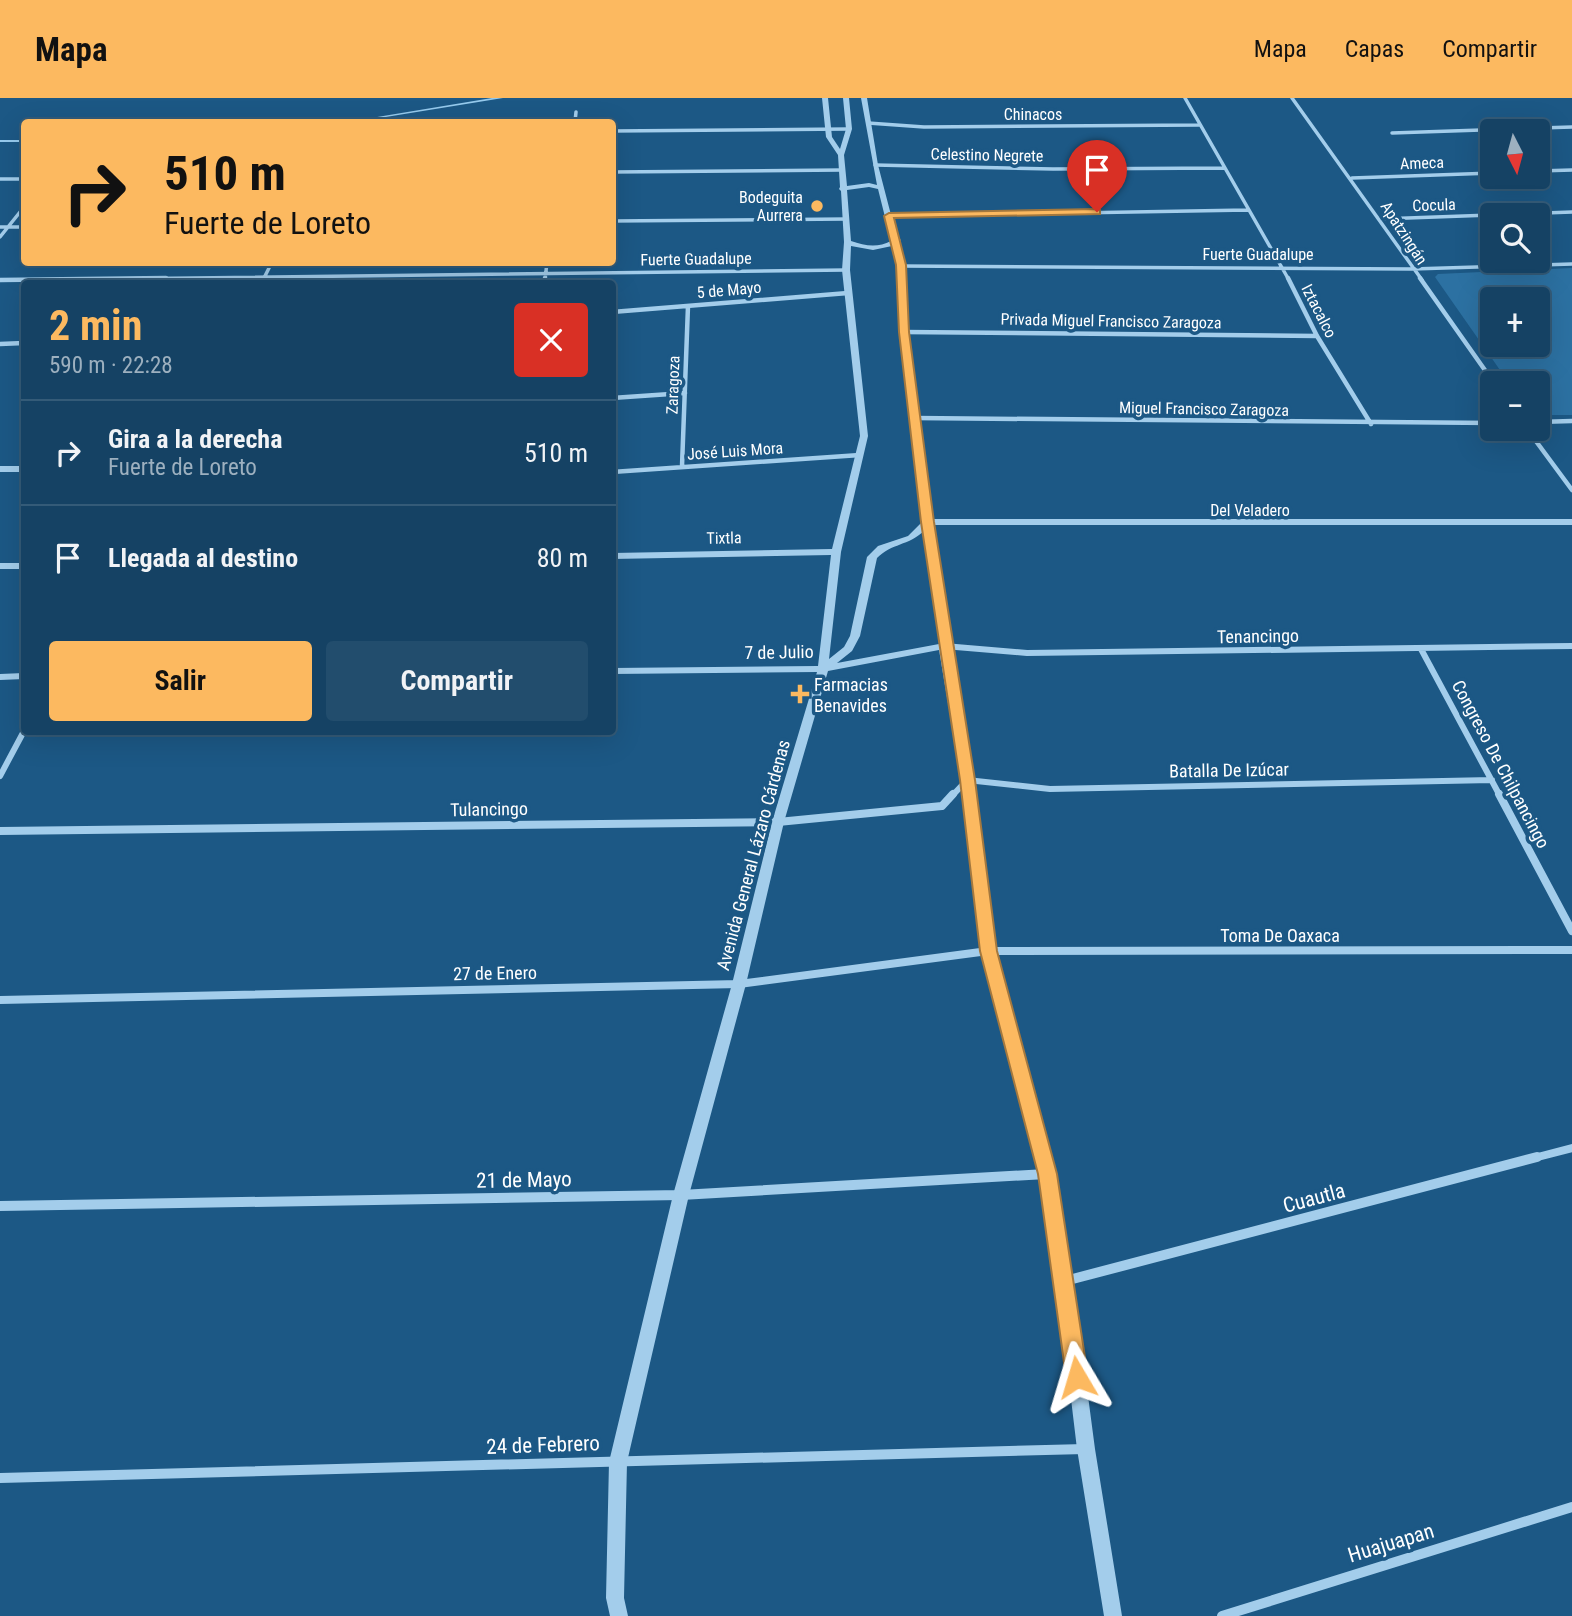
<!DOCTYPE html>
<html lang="es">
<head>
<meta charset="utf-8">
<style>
  body { margin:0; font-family:"Roboto Condensed",sans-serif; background:#224d6d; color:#f1f3f6; height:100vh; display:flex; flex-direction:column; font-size:26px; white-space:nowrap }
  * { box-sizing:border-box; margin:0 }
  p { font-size:23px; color:#9db0bf }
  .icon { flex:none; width:38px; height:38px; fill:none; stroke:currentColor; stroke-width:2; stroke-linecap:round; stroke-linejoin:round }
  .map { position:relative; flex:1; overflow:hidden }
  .details { position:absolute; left:21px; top:182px; width:595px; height:455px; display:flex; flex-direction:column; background:#154264; border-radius:7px; box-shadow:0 7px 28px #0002,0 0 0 2px #345b78 }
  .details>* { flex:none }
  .banner { position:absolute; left:21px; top:21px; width:595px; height:147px; border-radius:7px; box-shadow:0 7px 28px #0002,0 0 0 2px #345b78; background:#fcb960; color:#111; overflow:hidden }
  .needle { width:46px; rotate:174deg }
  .fabs { position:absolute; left:1480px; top:21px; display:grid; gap:14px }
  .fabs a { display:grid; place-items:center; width:70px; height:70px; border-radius:7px; background:#154264; box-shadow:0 7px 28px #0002,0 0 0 2px #345b78; font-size:35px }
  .pin { position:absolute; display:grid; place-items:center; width:60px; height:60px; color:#fff; margin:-72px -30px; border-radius:50% 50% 50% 0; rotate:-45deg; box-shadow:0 0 7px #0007 }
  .pin .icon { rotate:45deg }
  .me { position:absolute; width:77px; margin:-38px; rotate:353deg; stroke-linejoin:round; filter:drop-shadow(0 0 5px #0008) }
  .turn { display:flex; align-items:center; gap:24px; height:147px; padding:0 28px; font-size:32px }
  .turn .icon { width:91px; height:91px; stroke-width:2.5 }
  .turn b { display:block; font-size:49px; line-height:60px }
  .round { display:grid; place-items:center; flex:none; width:74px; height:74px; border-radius:7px; background:#224d6d }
  .summary { display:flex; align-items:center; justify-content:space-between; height:119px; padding:0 28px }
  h1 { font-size:42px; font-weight:700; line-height:52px; color:#fcb960 }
  .primary-button { display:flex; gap:14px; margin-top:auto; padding:14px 28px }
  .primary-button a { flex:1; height:80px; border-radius:7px; background:#fcb960; color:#111; font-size:28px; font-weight:700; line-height:80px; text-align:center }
  .primary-button a+a { background:#224d6d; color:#f1f3f6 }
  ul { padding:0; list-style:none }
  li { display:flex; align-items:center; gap:21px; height:105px; padding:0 28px; border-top:2px solid #345b78 }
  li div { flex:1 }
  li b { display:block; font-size:26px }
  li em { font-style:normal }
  header { display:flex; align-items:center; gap:42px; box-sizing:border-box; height:98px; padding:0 35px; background:#fcb960; color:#111 }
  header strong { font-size:33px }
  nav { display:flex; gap:38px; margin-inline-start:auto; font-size:24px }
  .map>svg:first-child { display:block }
</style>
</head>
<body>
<header>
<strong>Mapa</strong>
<nav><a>Mapa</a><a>Capas</a><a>Compartir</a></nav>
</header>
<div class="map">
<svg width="1572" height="1518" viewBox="0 0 1572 1518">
  <rect width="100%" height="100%" fill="#1c5885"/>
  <!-- green -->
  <path fill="#2c71a2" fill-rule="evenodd" d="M1572 170V317H1538V285H1509L1435 179 1438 176ZM1493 201H1538V247H1493Z"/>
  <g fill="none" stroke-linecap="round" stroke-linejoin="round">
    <!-- stream -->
    <path fill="#96caed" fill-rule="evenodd" d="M492 0H503L355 24H347Z
      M0 42H24V44H0Z"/>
    <!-- minor-far4 -->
    <path stroke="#a3cdeb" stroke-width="3.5" d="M1185 0 1289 182
      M1292 0 1422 182
      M575 24 576 14
      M868 25 924 29 1199 27
      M612 33 849 31
      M1392 35 1572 29
      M875 67 1053 71 1225 70
      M1538 73 1572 72
      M612 74 842 72
      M1352 80 1493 75
      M0 81H24
      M889 118 1248 112
      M1380 121 1572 114
      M612 123 847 121
      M0 129H24
      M0 139 24 109
      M901 168 1412 171 1572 166
      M18 182 846 172
      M263 182 272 164
      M545 182 547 164"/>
    <!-- minor-far3 -->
    <path stroke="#a3cdeb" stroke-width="4.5" d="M1288 180 1317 238 1371 326
      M1420 180 1494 285
      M0 182 166 180
      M261 186 264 180
      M544 186 545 180
      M612 214 848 195
      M904 234 1317 238
      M0 246 24 245
      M612 300 685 295
      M915 320 1493 325
      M1538 324 1572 323
      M1527 331 1572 392
      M682 368 688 208
      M612 374 860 357"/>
    <!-- minor-far2 -->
    <path stroke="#a3cdeb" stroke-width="6" d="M928 424H1572
      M0 468H24
      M944 548 1027 555 1572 548
      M1421 551 1500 698
      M0 579 24 578
      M0 678 24 633
      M952 698 967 682 1050 691 1492 682"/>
    <!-- minor-far1 -->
    <path stroke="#a3cdeb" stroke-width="8" d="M1499 696 1572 833
      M0 733 778 724 942 708 953 696
      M0 902 739 886 988 853 1572 852
      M1530 1061 1572 1050"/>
    <!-- minor -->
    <path stroke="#a3cdeb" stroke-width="10" d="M0 1108 681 1097 1046 1076
      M1065 1183 1537 1059
      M0 1380 1085 1351
      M1222 1518 1572 1409"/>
    <!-- tertiary -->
    <path fill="#a3cdeb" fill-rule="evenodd" d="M822 0H828L832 39 840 51 846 31 843 0H849L852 31 844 57 847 88 869 85 877 87 861 0H867L878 67 897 140 901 142 898 144 905 168 908 234 949 548 973 682 995 853 1054 1076 1073 1184 1095 1351 1122 1518H1104L1077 1351 1057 1184 1040 1076 981 853 961 682 939 552 828 573 784 724 746 886 689 1097 627 1364 624 1500 628 1518H610L606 1500 609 1364 673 1097 732 886 772 724 817 574 612 576V570L818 568 831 457 612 461V455L832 451 860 338 842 172 844 144 841 93 839 91 840 89 838 57 826 39ZM869 89 878 91 891 143C878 150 865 148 851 143L847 92ZM851 148 873 152 892 148 897 168 900 234 923 423 908 438 878 448 867 459 850 538 844 549 829 561 841 454 868 338 850 172ZM924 433 939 546 837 565 852 553 860 538 877 460C892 445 908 448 924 433Z
      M0 368H24V374H0Z"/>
  </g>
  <!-- route -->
  <path fill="#fcb960" stroke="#a4783e" stroke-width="2" d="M1097 111 1100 112V116L894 120 906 167 909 234 934 424 975 682 997 853 1057 1076 1088 1279 1085 1286 1077 1289 1069 1286 1066 1279 1038 1076 980 853 960 682 921 424 899 234 896 167 884 118 889 115Z"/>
  <!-- markers -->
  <g fill="#fcb960" stroke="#1c5885" stroke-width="2.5">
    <circle cx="817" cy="108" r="7"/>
    <path d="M796.5 585.5h7v7h7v7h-7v7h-7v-7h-7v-7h7z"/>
  </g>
  <g text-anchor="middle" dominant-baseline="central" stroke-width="7" stroke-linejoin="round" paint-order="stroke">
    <!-- far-street labels -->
    <g font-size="16" fill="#fff" stroke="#1c5885">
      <text x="1033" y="16">Chinacos</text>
      <text transform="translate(987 57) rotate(1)">Celestino Negrete</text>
      <text transform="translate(1422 65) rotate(-2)">Ameca</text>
      <text transform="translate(1434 107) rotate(-2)">Cocula</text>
      <text transform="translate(1404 135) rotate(57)">Apatzingán</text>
      <text x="1258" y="156">Fuerte Guadalupe</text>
      <text transform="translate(696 161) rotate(-1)">Fuerte Guadalupe</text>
      <text transform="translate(729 192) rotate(-5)">5 de Mayo</text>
      <text transform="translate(1319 213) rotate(63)">Iztacalco</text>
      <text transform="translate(1111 223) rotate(1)">Privada Miguel Francisco Zaragoza</text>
      <text transform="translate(673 287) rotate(-88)">Zaragoza</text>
      <text transform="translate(1204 311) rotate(1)">Miguel Francisco Zaragoza</text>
      <text transform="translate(735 353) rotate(-4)">José Luis Mora</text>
      <text x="1250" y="412">Del Veladero</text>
      <text transform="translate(724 440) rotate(-1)">Tixtla</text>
    </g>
    <!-- far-poi labels -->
    <g font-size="16" fill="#fff" stroke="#1c5885" text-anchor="end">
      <text x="803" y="99">Bodeguita<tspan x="803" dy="18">Aurrera</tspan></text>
    </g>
    <!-- street labels -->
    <g font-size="18" fill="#fff" stroke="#1c5885">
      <text transform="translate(1258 538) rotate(-1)">Tenancingo</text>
      <text transform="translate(779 554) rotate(-1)">7 de Julio</text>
      <text transform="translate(1501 666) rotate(62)">Congreso De Chilpancingo</text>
      <text transform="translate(1229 672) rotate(-1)">Batalla De Izúcar</text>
      <text transform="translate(489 711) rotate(-1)">Tulancingo</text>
      <text transform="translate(753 757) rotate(-75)">Avenida General Lázaro Cárdenas</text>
      <text x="1280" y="837">Toma De Oaxaca</text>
      <text transform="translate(495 875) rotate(-1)">27 de Enero</text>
    </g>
    <!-- poi labels -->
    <g font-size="18" fill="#fff" stroke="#1c5885" text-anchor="start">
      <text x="814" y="586">Farmacias<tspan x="814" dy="21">Benavides</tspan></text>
    </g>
    <!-- near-street labels -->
    <g font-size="21" fill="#fff" stroke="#1c5885">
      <text transform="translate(524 1082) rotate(-1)">21 de Mayo</text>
      <text transform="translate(1314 1100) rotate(-15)">Cuautla</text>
      <text transform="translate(543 1347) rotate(-2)">24 de Febrero</text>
      <text transform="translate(1391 1445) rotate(-17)">Huajuapan</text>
    </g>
  </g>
</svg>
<div class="fabs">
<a><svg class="needle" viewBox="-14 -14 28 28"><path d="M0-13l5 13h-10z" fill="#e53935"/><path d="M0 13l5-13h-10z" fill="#9db0bf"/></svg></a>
<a><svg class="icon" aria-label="search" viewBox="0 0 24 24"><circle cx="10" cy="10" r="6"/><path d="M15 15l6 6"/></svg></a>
<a>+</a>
<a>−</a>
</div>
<div class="pin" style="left:1097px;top:114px;background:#d93025"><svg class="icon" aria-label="arrive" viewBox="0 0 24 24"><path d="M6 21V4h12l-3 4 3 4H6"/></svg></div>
<svg class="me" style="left:1077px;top:1279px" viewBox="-20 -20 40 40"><path d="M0-17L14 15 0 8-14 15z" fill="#fcb960" stroke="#fff" stroke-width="4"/></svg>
<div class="banner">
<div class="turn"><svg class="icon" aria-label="right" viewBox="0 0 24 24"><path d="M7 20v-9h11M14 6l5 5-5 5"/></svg><div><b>510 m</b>Fuerte de Loreto</div></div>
</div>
<section class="details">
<div class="summary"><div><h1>2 min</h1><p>590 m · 22:28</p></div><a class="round" style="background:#d93025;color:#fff"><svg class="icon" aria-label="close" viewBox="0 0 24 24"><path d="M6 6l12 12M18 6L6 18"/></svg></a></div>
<ul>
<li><svg class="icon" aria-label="right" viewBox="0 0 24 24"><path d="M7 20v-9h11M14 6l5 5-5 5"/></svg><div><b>Gira a la derecha</b><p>Fuerte de Loreto</p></div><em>510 m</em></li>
<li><svg class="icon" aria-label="arrive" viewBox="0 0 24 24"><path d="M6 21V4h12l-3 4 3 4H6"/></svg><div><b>Llegada al destino</b></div><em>80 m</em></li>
</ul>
<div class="primary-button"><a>Salir</a><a>Compartir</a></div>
</section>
</div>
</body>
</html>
